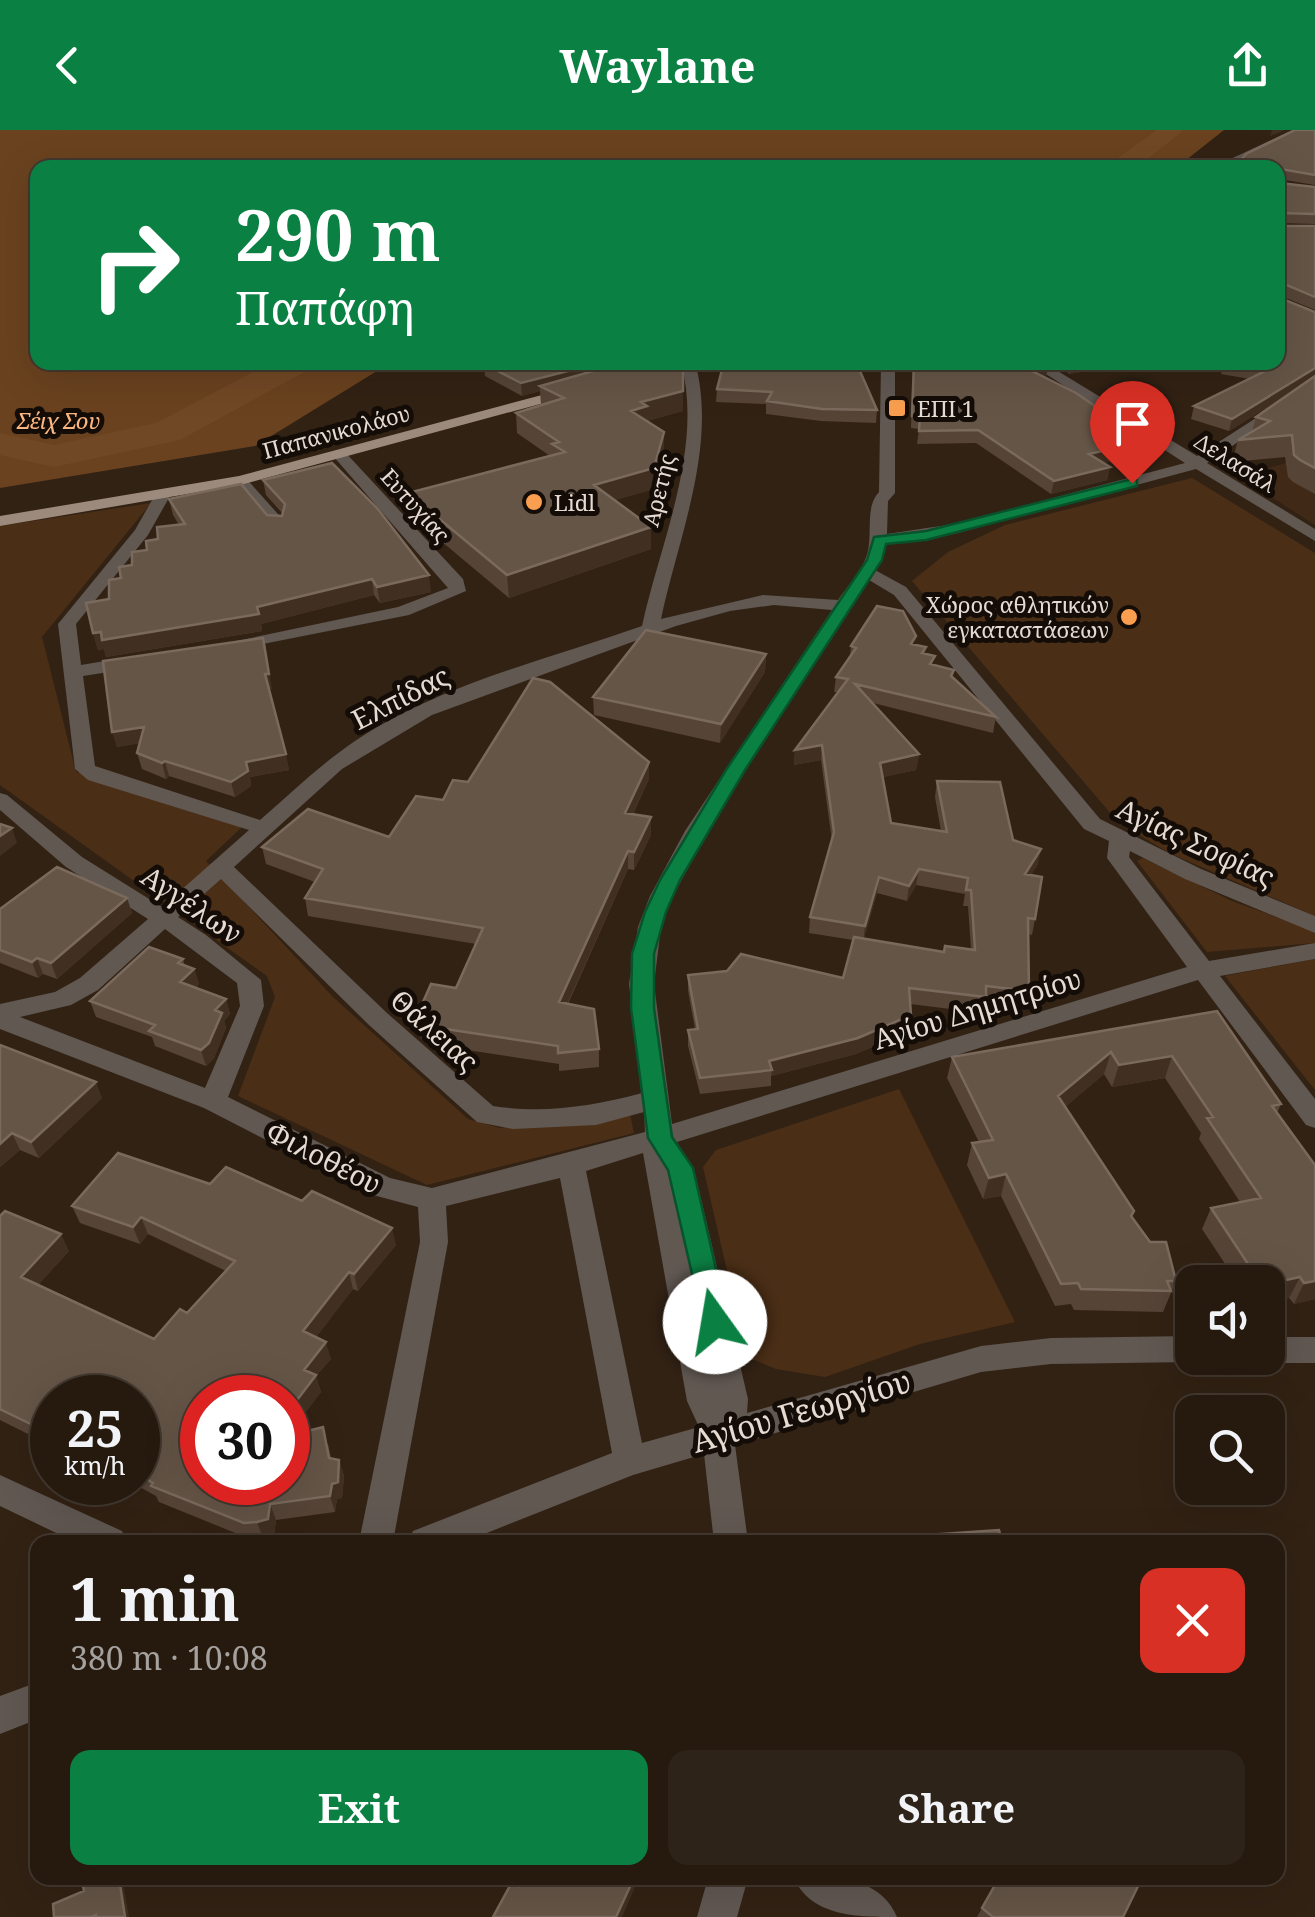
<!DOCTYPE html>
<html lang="en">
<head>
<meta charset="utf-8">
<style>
  body { margin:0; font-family:"Noto Serif",serif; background:#2e2318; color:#f1f3f6; height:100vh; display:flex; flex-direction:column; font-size:38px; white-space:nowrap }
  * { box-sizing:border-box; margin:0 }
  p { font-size:32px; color:#a4a19e }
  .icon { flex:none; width:55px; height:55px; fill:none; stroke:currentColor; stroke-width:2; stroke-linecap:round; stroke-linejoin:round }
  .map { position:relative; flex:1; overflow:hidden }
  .panel { position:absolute; left:30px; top:1405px; width:1255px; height:350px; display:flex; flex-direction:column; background:#261a0f; border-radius:20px; box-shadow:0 10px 40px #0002,0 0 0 2px #42382f }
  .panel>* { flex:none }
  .top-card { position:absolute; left:30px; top:30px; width:1255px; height:210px; border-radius:20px; box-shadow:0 10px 40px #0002,0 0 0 2px #42382f; background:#0b8043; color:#fff; overflow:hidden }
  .buttons { position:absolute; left:1175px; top:1135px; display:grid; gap:20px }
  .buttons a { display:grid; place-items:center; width:110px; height:110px; border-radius:20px; background:#261a0f; box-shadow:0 10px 40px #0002,0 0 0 2px #42382f; font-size:50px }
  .speed { position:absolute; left:30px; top:1245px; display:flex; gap:20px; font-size:50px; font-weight:700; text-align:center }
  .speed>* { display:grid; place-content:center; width:130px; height:130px; border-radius:50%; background:#261a0f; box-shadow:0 10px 40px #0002,0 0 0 2px #42382f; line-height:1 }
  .speed small { font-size:25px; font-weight:400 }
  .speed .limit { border:15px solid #d22; background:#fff; color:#111 }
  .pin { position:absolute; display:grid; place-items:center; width:85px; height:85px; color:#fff; margin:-102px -42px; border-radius:50% 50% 50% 0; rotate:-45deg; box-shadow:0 0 10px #0007 }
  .pin .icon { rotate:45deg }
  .me { position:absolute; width:110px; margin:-55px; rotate:347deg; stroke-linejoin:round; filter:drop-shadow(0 0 8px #0008) }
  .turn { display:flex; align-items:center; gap:35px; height:210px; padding:0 40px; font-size:45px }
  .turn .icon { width:130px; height:130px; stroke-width:2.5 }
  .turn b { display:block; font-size:70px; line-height:85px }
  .round { display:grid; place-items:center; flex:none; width:105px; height:105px; border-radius:20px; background:#2e2318 }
  .summary { display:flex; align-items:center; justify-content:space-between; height:170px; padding:0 40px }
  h1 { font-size:60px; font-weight:700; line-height:75px }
  .action { display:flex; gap:20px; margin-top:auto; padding:20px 40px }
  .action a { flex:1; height:115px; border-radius:20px; background:#0b8043; color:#fff; font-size:40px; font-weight:700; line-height:115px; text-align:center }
  .action a+a { background:#2e2318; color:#f1f3f6 }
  header { display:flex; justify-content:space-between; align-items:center; height:130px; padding:0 40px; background:#0b8043; color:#fff; font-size:45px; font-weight:700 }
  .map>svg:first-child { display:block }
</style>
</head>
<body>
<header><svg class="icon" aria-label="back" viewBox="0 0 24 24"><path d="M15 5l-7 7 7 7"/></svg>Waylane<svg class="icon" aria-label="share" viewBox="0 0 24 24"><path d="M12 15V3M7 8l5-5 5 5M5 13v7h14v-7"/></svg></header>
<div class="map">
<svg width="1315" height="1787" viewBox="0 0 1315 1787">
  <rect width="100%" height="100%" fill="#322214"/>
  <!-- built -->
  <path fill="#402a17" d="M1315 325V395L1239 346Z"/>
  <!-- green -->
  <path fill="#4b2e16" d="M1192 348 1315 423V786L1169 723 1118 692 912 451 948 422 1005 395Z
    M151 373 42 507 76 642 243 696 206 731 333 867 468 989 500 998 630 984 634 1003 427 1055 238 966 275 867 267 846 0 655V396Z
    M1143 728 1232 771 1315 801V813L1207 822 1137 731Z
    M1315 829V960L1225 846Z
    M899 959 1015 1192 920 1214 825 1247 776 1239 747 1227 703 1037 716 1020Z"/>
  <!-- forest -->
  <path fill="#6a421f" d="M0 0H1224L1176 38H38V232L390 233 255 316 0 358Z"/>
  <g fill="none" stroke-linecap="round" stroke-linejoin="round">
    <!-- river -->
    <path fill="#714825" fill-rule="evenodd" d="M1157 0H1184L1136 38H1093L1096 33 1116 29Z
      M272 232H314L310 239 180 310 54 337 0 325V303L54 315 156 293Z"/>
    <!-- minor -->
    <path fill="#615852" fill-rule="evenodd" d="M1293 0H1306L1225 38H1211Z
      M681 232H695C718 316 678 408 661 489L763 465 838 470C847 457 859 444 865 430 875 409 863 379 879 362L881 232H895V363L888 371 887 404 954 394 1185 333 1027 232H1043L1197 326 1315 250V260L1207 333 1315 399V411L1196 339 954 404 886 414 875 440 906 457 1100 689 1201 739 1315 786V803L1185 749 1130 721 1129 727 1209 831 1315 813V829L1220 846 1315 969V998L1306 995 1198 850 677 1012 694 1039 748 1269 747 1283 981 1216 1051 1208 1192 1206V1228H1203L1192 1232 1051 1234 981 1242 735 1315 748 1412H714L704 1324 633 1345 464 1412H408L413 1401 612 1323 560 1048 446 1076 448 1112 393 1412H359L420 1112 418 1077 373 1065 204 978 0 899V874L55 862 80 848 148 789 66 737 0 680V663L7 665 82 727 162 777 249 700 88 650 75 639 58 494 135 400 156 363 170 366 148 405 76 494 81 535 135 526 144 532 135 538 83 546 95 636 260 690C291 663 321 634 355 611 441 554 546 530 642 496 660 413 704 318 681 232ZM869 450 894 465 1084 699 1109 711 1107 728 1187 837 672 994 654 854 661 797 673 766 726 668ZM774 475 832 480 685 701 650 766 638 797 629 854 642 963C594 976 543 984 493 976L387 883 234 737 342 639 432 585 676 496 730 481ZM221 749 369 895 477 992 513 999 596 995 644 982 645 1002 432 1058 390 1048 228 967 264 876 261 850 206 805 178 787ZM165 799 237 853 240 876 205 958 20 887 71 875 98 860ZM643 1023 687 1271 699 1297 642 1313 586 1041Z
      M334 321H344L463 449 466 461 409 485 227 521V513L398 477 448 458 334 327Z
      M235 347H245L285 392V398H273L235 353Z
      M1268 1207H1315V1233H1268L1257 1229 1268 1228Z
      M0 1345 122 1401 127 1412H75L0 1376Z
      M38 1552V1589L0 1604V1566Z
      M708 1748H748L737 1787H697Z
      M794 1748C831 1746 880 1746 897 1787 859 1787 811 1787 794 1748Z"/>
    <!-- major -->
    <path fill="#9c8b7d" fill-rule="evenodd" d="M572 257 579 261 577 264 240 355 0 396V386L239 346Z"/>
  </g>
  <!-- wall -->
  <path fill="#564437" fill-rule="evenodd" d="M1315 0V55L1279 49 1280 53 1315 57V94L1278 93 1281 96H1315V180L1279 165 1280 168 1315 182V364L1293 352 1288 347 1285 327 1232 332 1238 310 1252 302 1256 287 1295 260 1229 301 1191 289 1194 276 1250 249 1221 244 1224 232H1278V38Z
    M590 232H665L683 281 647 291 664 302V323L654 359 615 370 651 397V419L509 468 410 385 408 363 550 326 517 303 516 283 541 275 540 261 522 266 485 246 484 234 584 244 600 239Z
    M724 232 877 280 876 293 821 291 766 284V274L716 272 717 259Z
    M913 232H1042L1046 248 1108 285 1107 292 1136 313 1133 326 1103 333 1110 337 1107 350 1051 364 976 313 917 314 919 299 911 298Z
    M1051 232H1133L1070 244Z
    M263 350 431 462 380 473 374 465 261 494 262 501 106 527 104 519 98 520 93 503 121 448 158 409 179 395 173 385 169 369 282 386 283 384 266 365Z
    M915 515 926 517 925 524 934 535 954 540 952 548 996 587 993 603 873 573 919 624 916 640 883 647 891 693 941 701 935 667 937 651 1013 710 1038 734 1031 745 1035 789 1032 805 1028 804 1029 861 1025 877 985 872 983 883 910 874 909 901 856 924 771 946V956L700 964 688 916V900L695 899 688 861V845L843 848 853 810 809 803 810 787 832 711 821 630 794 635 795 620 838 562H834L836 547 850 527 851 516ZM916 755 965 764 963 776H968L971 819 944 822 864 808 877 763 907 771Z
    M766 524 765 542 720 613 594 585 593 567Z
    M103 531 272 559H269L289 640 250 647 251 656 235 667 169 646 166 649 142 639 137 623 140 613 117 617Z
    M649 632V649L633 684 651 687V705L634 740 628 739 568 874 599 919V937L559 941V934L428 914 419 906 416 888 456 858 476 814 308 786 305 768 315 752 266 734 262 717 389 707 468 652Z
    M127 768 132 783 57 849 43 844 38 848 0 833V779Z
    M183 829 185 836 194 839 199 854 195 858 226 869 230 884 224 891 226 898 214 928 206 936 155 916 152 907 96 887 90 871Z
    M1217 881 1281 974 1277 983 1315 1035V1169L1294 1174 1289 1168 1268 1173V1152H1237L1202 1099 1211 1078 1240 1072 1199 1009 1201 1003 1165 948 1112 957 1104 944 1065 977 1132 1087 1176 1151 1163 1182 1074 1180 1071 1174 1055 1176 1001 1066 983 1069 967 1035 972 1013 979 1012 947 948 952 927Z
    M0 915 102 968 39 1028 20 1020 0 1037Z
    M72 1076 396 1115 358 1161 353 1159 316 1207 331 1229 316 1246 321 1262 288 1305 202 1352 328 1314 331 1328 339 1330 344 1346 342 1368 337 1369 335 1382 276 1390 274 1405 263 1408 250 1409 159 1372 156 1366 136 1355 135 1352H138V1268H52V1305L46 1313 0 1290V1086L69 1121 38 1155 154 1209 187 1183 226 1141 148 1104 140 1114 80 1093Z
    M999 1748 1123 1787H977Z"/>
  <!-- shaded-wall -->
  <path fill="#413022" d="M1272 0H1285L1270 6Z
    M605 232H636L605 243Z
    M1072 232H1133L1070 244Z
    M1048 236 1046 248 1030 240Z
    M584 237V249L540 256V261L522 266 521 253Z
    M1315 238V248L1229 301 1232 289Z
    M683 261V281L647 291 631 281 641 272Z
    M664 302V323L654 359 595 376 594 355Z
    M1135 308 1133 314 1136 313 1133 326 1086 337 1089 324Z
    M1110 337 1107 350 1051 364 1054 351Z
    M651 397V419L509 468 507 445Z
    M429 445 431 462 380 473 377 457Z
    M372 449 374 465 261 494 257 477Z
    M259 484 262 501 106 527 104 519 98 520 93 503Z
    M263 508 272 559H268L265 544Z
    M766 524 765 542 720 613 721 594Z
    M144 597 149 612 117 617 112 602Z
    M822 615 821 630 794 635 795 620Z
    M286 624 289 640 250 647 251 656 235 667 231 652 246 632Z
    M919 624 916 640 878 648 880 633Z
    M165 631 169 646 166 649 162 633Z
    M649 632V649L625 700V683Z
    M651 687V705L634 740V722Z
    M12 698 17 713 0 726V706Z
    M1041 719 1038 734 1021 760 1025 744Z
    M628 721V739L560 890 559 872Z
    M919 739 916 755 907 771 909 756Z
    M879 747 877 763 863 812 865 796Z
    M127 768 132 783 57 849 51 833Z
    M37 828 43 844 38 848 32 832Z
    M194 839 199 854 185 868 180 852Z
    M226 869 230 884 224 891 226 898 214 928 206 936 201 920 215 880Z
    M911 885 909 901 856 924 771 946 772 940 769 931Z
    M1111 922 1104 944 1052 988 1058 966Z
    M1172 926 1165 948 1112 957 1119 935Z
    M96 952 102 968 39 1028 31 1012Z
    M12 1003 20 1020 0 1037V1014Z
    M1006 1044 1001 1066 983 1069 989 1048Z
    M141 1087 148 1104 140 1114 133 1097Z
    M392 1098 396 1115 358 1161 354 1144Z
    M61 1104 69 1121 30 1164 21 1147Z
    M349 1142 353 1159 308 1218 303 1201Z
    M1300 1147 1289 1168 1268 1173V1154Z
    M1315 1151V1169L1294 1174 1304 1153Z
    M326 1212 331 1229 316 1246 321 1262 288 1305V1282L304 1240Z
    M45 1287 52 1300V1305L46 1313 37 1297Z
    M339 1330 344 1346 342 1368 337 1369 335 1382 330 1366Z
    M270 1374 276 1390 274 1405 263 1408 257 1392Z
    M119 1748H122L129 1787H125Z
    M634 1748H639L622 1787H616Z"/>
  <!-- building -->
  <path fill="#655547" stroke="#7a6a5d" stroke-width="2.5" d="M1295 0H1315V45L1281 39 1278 43V38H1234L1246 24Z
    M1278 45 1280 53 1315 57V84L1281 83 1278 91Z
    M1278 93 1281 96H1315V167L1282 153 1278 157Z
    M1278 158 1280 168 1315 182V238L1232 289 1194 276 1269 239 1228 232H1278Z
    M490 232H578L584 237 521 253 484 234Z
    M625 232H665L683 242V261L641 272 647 276 631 281 664 302 654 338 594 355 651 397 507 445 408 363 565 322 552 314 559 312 516 283 564 268 540 256Z
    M724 232H856L877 280 822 279 767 271 772 262 717 259Z
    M914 232H1042L1048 236 1030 240 1076 263 1108 285 1098 287 1135 308 1129 309 1136 313 1089 324 1110 337 1054 351 978 300 919 301 920 286H912Z
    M1315 246V338L1300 330 1294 325 1292 305 1238 310 1270 291 1256 287Z
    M332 333 377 378 429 445 377 457 372 449 257 477 259 484 102 510 101 502 93 503 86 473 109 469V450L121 448 119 437 132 435V422L147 420 146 411 158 409 157 397 185 394 169 369 241 354 267 385 282 386 285 374 263 350Z
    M877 476 903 481 916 506 911 514 926 517 922 523 935 526 930 534 954 540 951 546 996 587 855 554 919 624 880 633 891 693 947 702 937 651 1000 652 1013 710 1041 719 1025 744 1042 747 1035 789 1028 788 1029 861 986 856V867L909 858 911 885 858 908 769 931 772 940 700 948 688 900 698 899 688 845 727 841 741 824 843 848 854 807 944 822 945 816 975 820 971 760H966L968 748 919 739 909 756 879 747 865 796 810 787 834 702 822 615 795 620 848 549 836 547 856 518 851 516Z
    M646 500 766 524 721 594 593 567Z
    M263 508 269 544H265L286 624 246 632 248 641 231 652 165 631 162 633 137 623 144 597 112 602 103 531Z
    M533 548 550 552 649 632 625 683 651 687 634 722 628 721 559 872 594 879 599 919 558 923V916L426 896 416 888 431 854 456 858 483 798 305 768 323 739 262 717 308 679 389 707 416 666 443 670 453 650 468 652Z
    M0 694 12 698 0 706Z
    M57 737 127 768 51 833 37 828 32 832 0 820V779Z
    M149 817 183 829 178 833 194 839 180 852 226 869 215 880 222 883 209 913 201 920 149 901 155 895 90 871Z
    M1217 881 1281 974 1272 976 1315 1035V1151L1304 1153 1300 1147 1268 1154 1260 1152 1211 1078 1261 1068 1207 988 1213 987 1172 926 1119 935 1111 922 1058 966 1134 1081 1131 1086 1150 1112H1166L1176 1151H1167L1171 1161 1081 1159 1078 1153 1061 1154 1006 1044 989 1048 972 1013 993 1010 952 927Z
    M0 915 96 952 31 1012 12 1003 0 1014Z
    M118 1023 210 1054 226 1037 302 1071 312 1061 392 1098 354 1144 349 1142 303 1201 326 1212 304 1240 316 1245 288 1282V1268H202V1352H288V1306L323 1297 329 1328 339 1330 338 1352 332 1354 330 1366 270 1374 268 1389 257 1392 244 1393 151 1356 153 1353 138 1344V1268H52V1291L45 1287 37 1297 0 1279V1086L5 1081 61 1104 21 1147 154 1209 180 1179 187 1183 235 1131 141 1087 133 1097 72 1076Z
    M999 1400 1002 1412H824Z
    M81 1748H119L125 1787H96V1785L91 1787H54L53 1774 84 1761Z
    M523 1748H634L616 1787H493L512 1752 519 1756Z
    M999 1748H1142L1123 1787H993L982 1778Z"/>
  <!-- route -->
  <path fill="#0b8043" stroke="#07532c" stroke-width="2.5" d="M1132 349 1137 350V356L926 410 886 414 882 430 745 640 680 750 666 782 654 824V878L672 1007 693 1038 728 1192 724 1200 715 1204 705 1200 668 1040 648 1008 631 878 632 824 645 782 660 750 726 640 867 430 874 407 926 401Z"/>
  <!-- markers -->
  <g fill="#fa9f4f" stroke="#140d07" stroke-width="4">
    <rect x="887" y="268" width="20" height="20" rx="5"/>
    <circle cx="534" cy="372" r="10"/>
    <circle cx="1129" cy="487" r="10"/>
  </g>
  <g text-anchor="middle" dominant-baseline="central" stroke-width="10" stroke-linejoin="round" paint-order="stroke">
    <!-- far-poi labels -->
    <g font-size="22" fill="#e6dbd2" stroke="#140d07" text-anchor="start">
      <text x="917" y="278">ΕΠΙ 1</text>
      <text x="554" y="372">Lidl</text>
      <text x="1109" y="474" text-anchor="end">Χώρος αθλητικών<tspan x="1109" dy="25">εγκαταστάσεων</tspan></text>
    </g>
    <!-- far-park labels -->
    <g font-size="22" font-style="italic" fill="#fbb782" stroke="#140d07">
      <text x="59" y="290">Σέιχ Σου</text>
    </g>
    <!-- far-street labels -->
    <g font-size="22" fill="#e6dbd2" stroke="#140d07">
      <text transform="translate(336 301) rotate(-15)">Παπανικολάου</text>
      <text transform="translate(1236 332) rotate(32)">Δελασάλ</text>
      <text transform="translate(658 360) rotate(-76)">Αρετής</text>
      <text transform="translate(416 375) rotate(48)">Ευτυχίας</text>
    </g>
    <!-- street labels -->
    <g font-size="28" fill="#e6dbd2" stroke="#140d07">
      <text transform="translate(400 567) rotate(-27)">Ελπίδας</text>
      <text transform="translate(1196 712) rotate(25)">Αγίας Σοφίας</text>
      <text transform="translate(192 774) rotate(34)">Αγγέλων</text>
      <text transform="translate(977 878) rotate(-17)">Αγίου Δημητρίου</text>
      <text transform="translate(435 900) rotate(42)">Θάλειας</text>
      <text transform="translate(324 1027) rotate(27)">Φιλοθέου</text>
    </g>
    <!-- near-street labels -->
    <g font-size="32" fill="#e6dbd2" stroke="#140d07">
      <text transform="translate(801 1280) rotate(-16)">Αγίου Γεωργίου</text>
    </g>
  </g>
</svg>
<div class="buttons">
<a><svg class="icon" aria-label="sound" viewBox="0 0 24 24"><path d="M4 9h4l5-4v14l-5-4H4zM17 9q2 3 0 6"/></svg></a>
<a><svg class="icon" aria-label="search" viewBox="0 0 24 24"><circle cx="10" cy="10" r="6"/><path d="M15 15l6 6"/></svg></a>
</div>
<div class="speed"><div>25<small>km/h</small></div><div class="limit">30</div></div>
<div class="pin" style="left:1132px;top:353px;background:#d93025"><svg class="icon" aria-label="arrive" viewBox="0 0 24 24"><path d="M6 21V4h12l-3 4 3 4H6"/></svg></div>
<svg class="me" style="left:715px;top:1192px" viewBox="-20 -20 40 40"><circle r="19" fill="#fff"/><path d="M0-13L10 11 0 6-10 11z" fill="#0b8043"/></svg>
<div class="top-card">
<div class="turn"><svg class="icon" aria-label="right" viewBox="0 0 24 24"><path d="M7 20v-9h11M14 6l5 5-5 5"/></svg><div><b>290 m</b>Παπάφη</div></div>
</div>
<section class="panel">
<div class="summary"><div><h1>1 min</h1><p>380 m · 10:08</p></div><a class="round" style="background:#d93025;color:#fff"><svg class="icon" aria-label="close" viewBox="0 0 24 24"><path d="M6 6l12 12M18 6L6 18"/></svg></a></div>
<div class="action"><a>Exit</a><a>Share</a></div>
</section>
</div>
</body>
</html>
